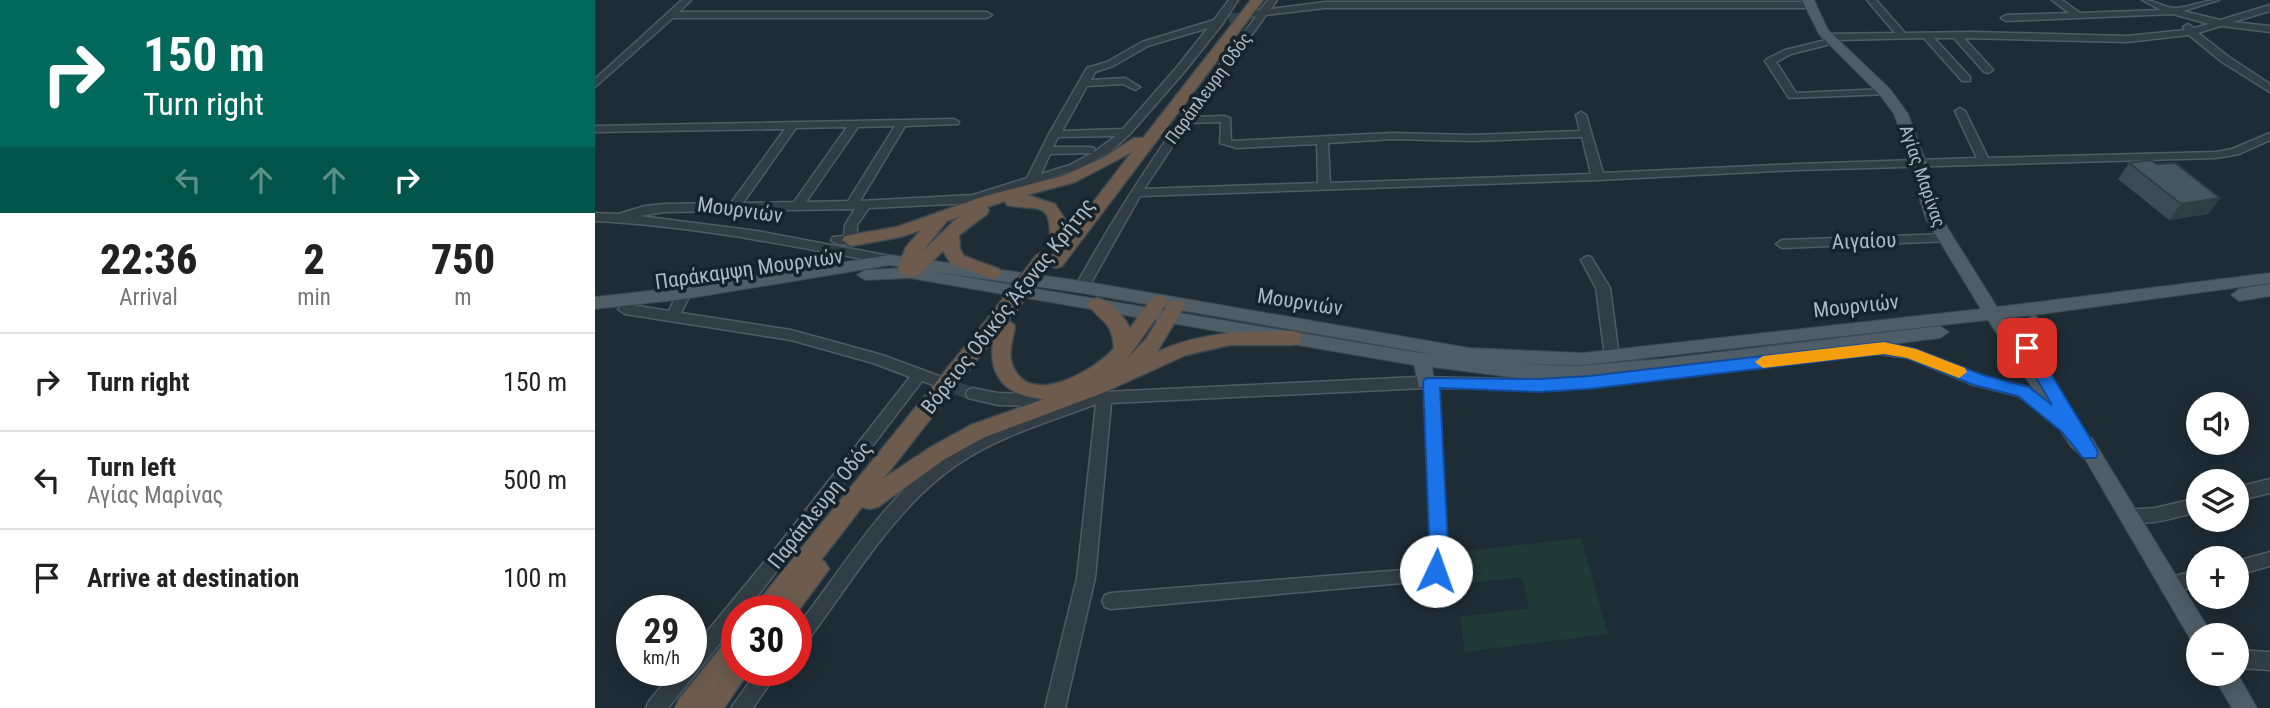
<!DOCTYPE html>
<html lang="en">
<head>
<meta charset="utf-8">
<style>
  body { margin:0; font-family:"Roboto Condensed",sans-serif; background:#f6f6f6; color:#222; height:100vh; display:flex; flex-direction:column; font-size:26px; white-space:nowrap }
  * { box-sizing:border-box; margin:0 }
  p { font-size:23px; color:#767676 }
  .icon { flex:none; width:38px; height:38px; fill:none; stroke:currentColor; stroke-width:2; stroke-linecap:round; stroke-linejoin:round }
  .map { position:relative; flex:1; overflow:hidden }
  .details { display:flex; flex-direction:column; background:#fff; width:595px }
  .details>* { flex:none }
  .hud { background:#00695c; color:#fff; overflow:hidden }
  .tools { position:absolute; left:1591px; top:392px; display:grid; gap:14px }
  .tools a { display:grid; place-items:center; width:63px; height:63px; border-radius:50%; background:#fff; box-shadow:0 4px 18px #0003; font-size:35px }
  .speed { position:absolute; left:21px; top:595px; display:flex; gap:14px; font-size:35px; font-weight:700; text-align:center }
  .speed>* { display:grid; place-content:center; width:91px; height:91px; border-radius:50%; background:#fff; box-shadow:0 4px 18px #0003; line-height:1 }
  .speed small { font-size:18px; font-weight:400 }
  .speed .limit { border:10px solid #d22; background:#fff; color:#111 }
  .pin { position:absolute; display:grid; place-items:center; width:60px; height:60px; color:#fff; margin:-30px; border-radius:14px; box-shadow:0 4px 10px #0006 }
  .me { position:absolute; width:77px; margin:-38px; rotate:3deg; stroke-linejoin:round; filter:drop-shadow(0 0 5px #0008) }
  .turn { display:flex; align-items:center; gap:24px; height:147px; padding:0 28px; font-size:32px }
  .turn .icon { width:91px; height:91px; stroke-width:2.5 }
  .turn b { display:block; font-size:49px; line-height:60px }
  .lanes { display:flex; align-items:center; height:66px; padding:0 28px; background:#0003; justify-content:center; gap:35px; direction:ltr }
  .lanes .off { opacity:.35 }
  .eta { display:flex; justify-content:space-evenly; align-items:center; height:119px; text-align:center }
  .eta b { font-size:42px; font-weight:800; line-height:49px }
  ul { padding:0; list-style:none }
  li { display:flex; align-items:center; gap:21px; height:98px; padding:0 28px; border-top:2px solid #e0e0e0 }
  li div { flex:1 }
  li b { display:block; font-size:26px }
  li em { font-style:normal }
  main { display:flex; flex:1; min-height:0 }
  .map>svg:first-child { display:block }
</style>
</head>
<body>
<main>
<section class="details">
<div class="hud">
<div class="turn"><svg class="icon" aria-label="right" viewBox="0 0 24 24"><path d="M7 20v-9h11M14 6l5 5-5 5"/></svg><div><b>150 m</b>Turn right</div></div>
<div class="lanes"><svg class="icon off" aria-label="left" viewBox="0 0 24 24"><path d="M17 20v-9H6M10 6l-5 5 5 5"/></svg><svg class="icon off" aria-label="ahead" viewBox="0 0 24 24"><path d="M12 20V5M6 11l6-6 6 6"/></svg><svg class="icon off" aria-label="ahead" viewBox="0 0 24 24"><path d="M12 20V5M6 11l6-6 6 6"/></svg><svg class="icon" aria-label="right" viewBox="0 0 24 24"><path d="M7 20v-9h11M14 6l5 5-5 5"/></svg></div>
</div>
<div class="eta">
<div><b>22:36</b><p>Arrival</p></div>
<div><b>2</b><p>min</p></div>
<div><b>750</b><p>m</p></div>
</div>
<ul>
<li><svg class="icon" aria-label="right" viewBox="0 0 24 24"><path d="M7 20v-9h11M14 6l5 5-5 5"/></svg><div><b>Turn right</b></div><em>150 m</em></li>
<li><svg class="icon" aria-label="left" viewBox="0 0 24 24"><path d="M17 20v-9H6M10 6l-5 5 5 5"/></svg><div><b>Turn left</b><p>Αγίας Μαρίνας</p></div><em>500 m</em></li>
<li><svg class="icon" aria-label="arrive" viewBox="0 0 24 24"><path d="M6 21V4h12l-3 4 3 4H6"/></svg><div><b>Arrive at destination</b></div><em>100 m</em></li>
</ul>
</section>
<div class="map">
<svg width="1675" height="708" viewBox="0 0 1675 708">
  <rect width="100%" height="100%" fill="#1e2c36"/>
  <!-- green -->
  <path fill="#213937" d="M986 538 1013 634 870 652 865 617 934 608 927 577 860 585 854 553Z"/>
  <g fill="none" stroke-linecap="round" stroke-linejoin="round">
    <!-- minor-tunnel-far1 -->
    <path stroke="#33414b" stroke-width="10" stroke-dasharray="10 5" stroke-linecap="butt" d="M634 19 659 14"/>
    <!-- minor-tunnel -->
    <path stroke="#33414b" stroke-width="13" stroke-dasharray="13 6" stroke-linecap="butt" d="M343 382 378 394"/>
    <defs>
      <path id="minor" d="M87 0H96L84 12H392L397 15 392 18H78L0 87V79Z
        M634 0H643L628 23 590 71 535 134 515 152 483 169 379 203 274 208 262 225V240C257 246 241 246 236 240L238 237 249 236 250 225 260 209 69 212 45 216 162 231 295 256 299 257 301 260 299 263 295 264C197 246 100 226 0 221V213L23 214 50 206 69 204 136 203 190 129 0 132V126L359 119 364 122 363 124 310 126 265 201 378 195 432 178 454 134 492 68 512 62 547 42 619 20ZM613 28 582 67 528 129 467 131 492 86 528 84 540 90 545 87 530 78 496 80 500 72 518 66 553 46ZM300 126 253 201 211 202 263 127ZM252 127 199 202 148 203 201 128ZM521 136 499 152V148L495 147H458L463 137ZM497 153 475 165 446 174 455 154Z
        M673 0H682L676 9 730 2H1216L1221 5 1216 8H730L671 15 597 117 629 116 635 118 636 141 797 133 877 135 985 131 981 115 986 112 991 115 1008 173 1202 164 1382 158 1360 111 1365 108 1370 111 1393 158 1621 152 1637 149 1675 133V140L1644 154 1621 158 1202 170 1003 180 545 196 492 290H482L480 287C533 191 594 103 661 17L656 16V12L665 10ZM626 122 625 143 642 148 722 144 723 183 549 189 593 123ZM987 137 996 174 735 183 733 143 797 139 877 141Z
        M1272 0H1281L1310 33 1376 32 1532 36 1590 30 1588 27 1593 24 1599 28 1614 24 1578 14 1411 21 1406 18 1411 15 1474 13 1457 0H1467L1485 13 1566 10 1547 0C1561 0 1570 8 1579 8 1593 8 1608 0 1624 0L1588 11 1625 20 1675 5V11L1638 22 1675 26V32L1626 26 1603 33 1634 57 1675 84V92L1627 62 1594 35 1532 42 1369 38 1398 70 1393 73 1389 72 1359 38H1339L1375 77V81H1367L1329 38 1241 40 1240 43 1196 54 1181 62 1201 93 1290 89 1295 92 1294 94 1194 98 1170 61 1172 59 1190 50 1231 40 1227 37 1232 34 1300 33Z
        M1351 234 1357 238 1355 241 1187 248 1181 244 1187 240Z
        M992 256 996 257 1015 288 1024 357 1017 362 1010 357 1001 288 986 260Z
        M89 288 96 293 86 313 196 330 287 355 344 376 346 380 344 384 339 385 327 381 151 611H142V622L73 708H51L54 701 80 670H96V651L185 543 315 377 278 363 196 340 30 314 23 309 30 304 74 311 84 290Z
        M1277 343 1315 348 1387 376 1433 387 1471 420 1469 424H1459L1424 396 1379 385 1313 358 1277 353 964 390 844 388 852 562 847 576 841 580 516 609 510 607 507 601 510 595 516 593 832 568 836 562 830 388 516 403 500 578 470 708H450L482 578 501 404C454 422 404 436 363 464 297 509 255 586 207 648L201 650V628C248 569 288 496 353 454 392 429 438 416 481 400L483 395 488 393 823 377 964 380Z
        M378 388 403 393 437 394 442 396 444 400 442 404 437 406 403 405 373 398 371 394 373 390Z
        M1675 479V493L1642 501V487Z
        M1603 498V512C1580 517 1552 528 1528 520L1526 515 1528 510 1560 508Z
        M1675 552V566L1642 575V561Z
        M1603 570V586L1575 593 1569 591 1566 585 1569 579Z
        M1642 650 1675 652V670L1642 668Z
        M163 670H184L158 708H136Z"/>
      <path id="major" d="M1207 0H1219L1233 30 1295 89 1313 114 1332 165 1338 197 1347 219 1402 307 1675 273V283L1439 315 1447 321 1437 331V342L1429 348 1489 436 1497 438 1613 628 1616 635H1603V645L1597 642 1490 459 1476 447 1393 320 988 365 916 364 983 366 1066 359 1345 326 1354 332 1345 338 1066 373 983 380H938L837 367 839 382 836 387H824L819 365 315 278 270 280 262 275 270 270 312 268 295 265 89 299 0 309V297L89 287 295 255 487 281 874 348 988 353 1386 309 1331 219 1324 197 1318 165 1299 114 1285 95 1224 34ZM334 271 487 293 837 354 818 352ZM1439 315 1422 325 1419 333 1409 318Z
        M1675 284V296L1644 301 1636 295 1644 289Z
        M1642 673 1662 708H1637L1617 674Z"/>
      <path id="highway" d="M656 0H668L467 266 461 268 452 262 463 247 455 242C457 198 442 212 412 205L410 201 392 207 394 210 392 214 364 235 365 249 369 256 404 269 407 273 404 277 398 279 356 264 348 251 321 277H309L303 268 311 247 326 230 305 237 256 246 247 240 250 236 302 227 390 196 468 176 508 158 539 138H548ZM537 152 473 235 471 221 460 204 432 195 480 182ZM366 216 360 220 327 252 352 221Z
        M564 295 570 297 573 301 532 359 551 339 575 301H587L590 305 562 352C606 332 650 331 698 331L705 333 707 338 705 343 698 345H635L591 355 505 394 390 437 350 459 283 507 275 509 267 507 226 560 230 562 234 569 201 614V611H159L162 603 402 307H416L418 312 413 320 420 326C418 338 413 353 417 364 433 410 501 370 519 348 517 320 506 323 493 304L496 300 502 298C517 302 527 314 535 328L558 297ZM399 338C391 375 411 397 449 399L376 425 336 447 289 478Z
        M142 635V670H155L129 708H80L84 699 133 639Z"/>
    </defs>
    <!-- minor casing -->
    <use href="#minor" stroke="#4f5c65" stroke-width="3"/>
    <!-- major casing -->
    <use href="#major" stroke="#3b4750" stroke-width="2"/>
    <!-- highway casing -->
    <use href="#highway" stroke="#3c4951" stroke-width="3"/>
    <!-- minor -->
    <use href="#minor" fill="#323e46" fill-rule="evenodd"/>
    <!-- major -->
    <use href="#major" fill="#4f5d67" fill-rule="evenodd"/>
    <!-- highway -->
    <use href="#highway" fill="#6d5c4e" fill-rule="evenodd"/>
    <defs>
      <path id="highway-bridge" d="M409 312 449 260"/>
    </defs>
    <!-- highway-bridge casing -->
    <use href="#highway-bridge" stroke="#3c4951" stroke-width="21" stroke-linecap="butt"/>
    <!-- highway-bridge -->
    <use href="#highway-bridge" stroke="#6d5c4e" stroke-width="18"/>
  </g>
  <!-- wall -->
  <path fill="#3c4b54" d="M1534 163 1562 164 1625 198 1613 214 1574 220 1523 179Z"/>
  <!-- shaded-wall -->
  <path fill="#313d45" d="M1625 198 1613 214 1574 220 1586 204Z"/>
  <!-- building -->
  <path fill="#465762" stroke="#313d45" stroke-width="2" d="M1556 160 1562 164 1580 163 1625 198 1586 204 1534 163Z"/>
  <!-- route -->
  <path fill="#1a73e8" stroke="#114b97" stroke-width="2" d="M1289 342 1321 349 1388 375 1434 387 1457 405 1424 348 1432 342 1438 344 1501 448 1503 453 1501 458H1488L1467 432 1423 396 1379 385 1312 358 1289 354 994 389 944 392 845 388 854 562 848 577 841 580 835 577 832 571 835 562 828 382 831 378 944 379 994 376Z"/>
  <!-- slow -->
  <path fill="#f59e0b" d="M1289 342 1321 349 1370 368 1372 372 1364 378 1312 358 1289 354 1168 368 1160 362 1168 356Z"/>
  <g text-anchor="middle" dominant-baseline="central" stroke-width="7" stroke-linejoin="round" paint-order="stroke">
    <!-- far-street labels -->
    <g font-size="18" fill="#abb9c4" stroke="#17232b">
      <text transform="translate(613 88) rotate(-54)">Παράπλευρη Οδός</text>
      <text transform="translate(1328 176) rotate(71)">Αγίας Μαρίνας</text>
    </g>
    <!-- street labels -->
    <g font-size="21" fill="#abb9c4" stroke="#17232b">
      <text transform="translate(145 210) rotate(8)">Μουρνιών</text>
      <text transform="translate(1269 241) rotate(-2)">Αιγαίου</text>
      <text transform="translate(154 269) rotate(-8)">Παράκαμψη Μουρνιών</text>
      <text transform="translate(705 302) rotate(9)">Μουρνιών</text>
      <text transform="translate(413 306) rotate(-52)">Βόρειος Οδικός Άξονας Κρήτης</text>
      <text transform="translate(1261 306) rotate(-6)">Μουρνιών</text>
      <text transform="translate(225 505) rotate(-52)">Παράπλευρη Οδός</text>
    </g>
  </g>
</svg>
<div class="tools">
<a><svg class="icon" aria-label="sound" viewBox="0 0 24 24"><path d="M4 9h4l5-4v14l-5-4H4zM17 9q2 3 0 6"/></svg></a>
<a><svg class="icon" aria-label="layers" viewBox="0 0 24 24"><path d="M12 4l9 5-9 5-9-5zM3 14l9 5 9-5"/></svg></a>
<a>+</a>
<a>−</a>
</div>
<div class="speed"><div>29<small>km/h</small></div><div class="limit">30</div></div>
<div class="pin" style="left:1432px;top:348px;background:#d93025"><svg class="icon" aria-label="arrive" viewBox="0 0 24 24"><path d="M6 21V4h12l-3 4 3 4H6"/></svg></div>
<svg class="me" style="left:841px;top:571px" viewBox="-20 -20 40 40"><circle r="19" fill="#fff"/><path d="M0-13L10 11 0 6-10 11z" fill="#1a73e8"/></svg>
</div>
</main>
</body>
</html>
